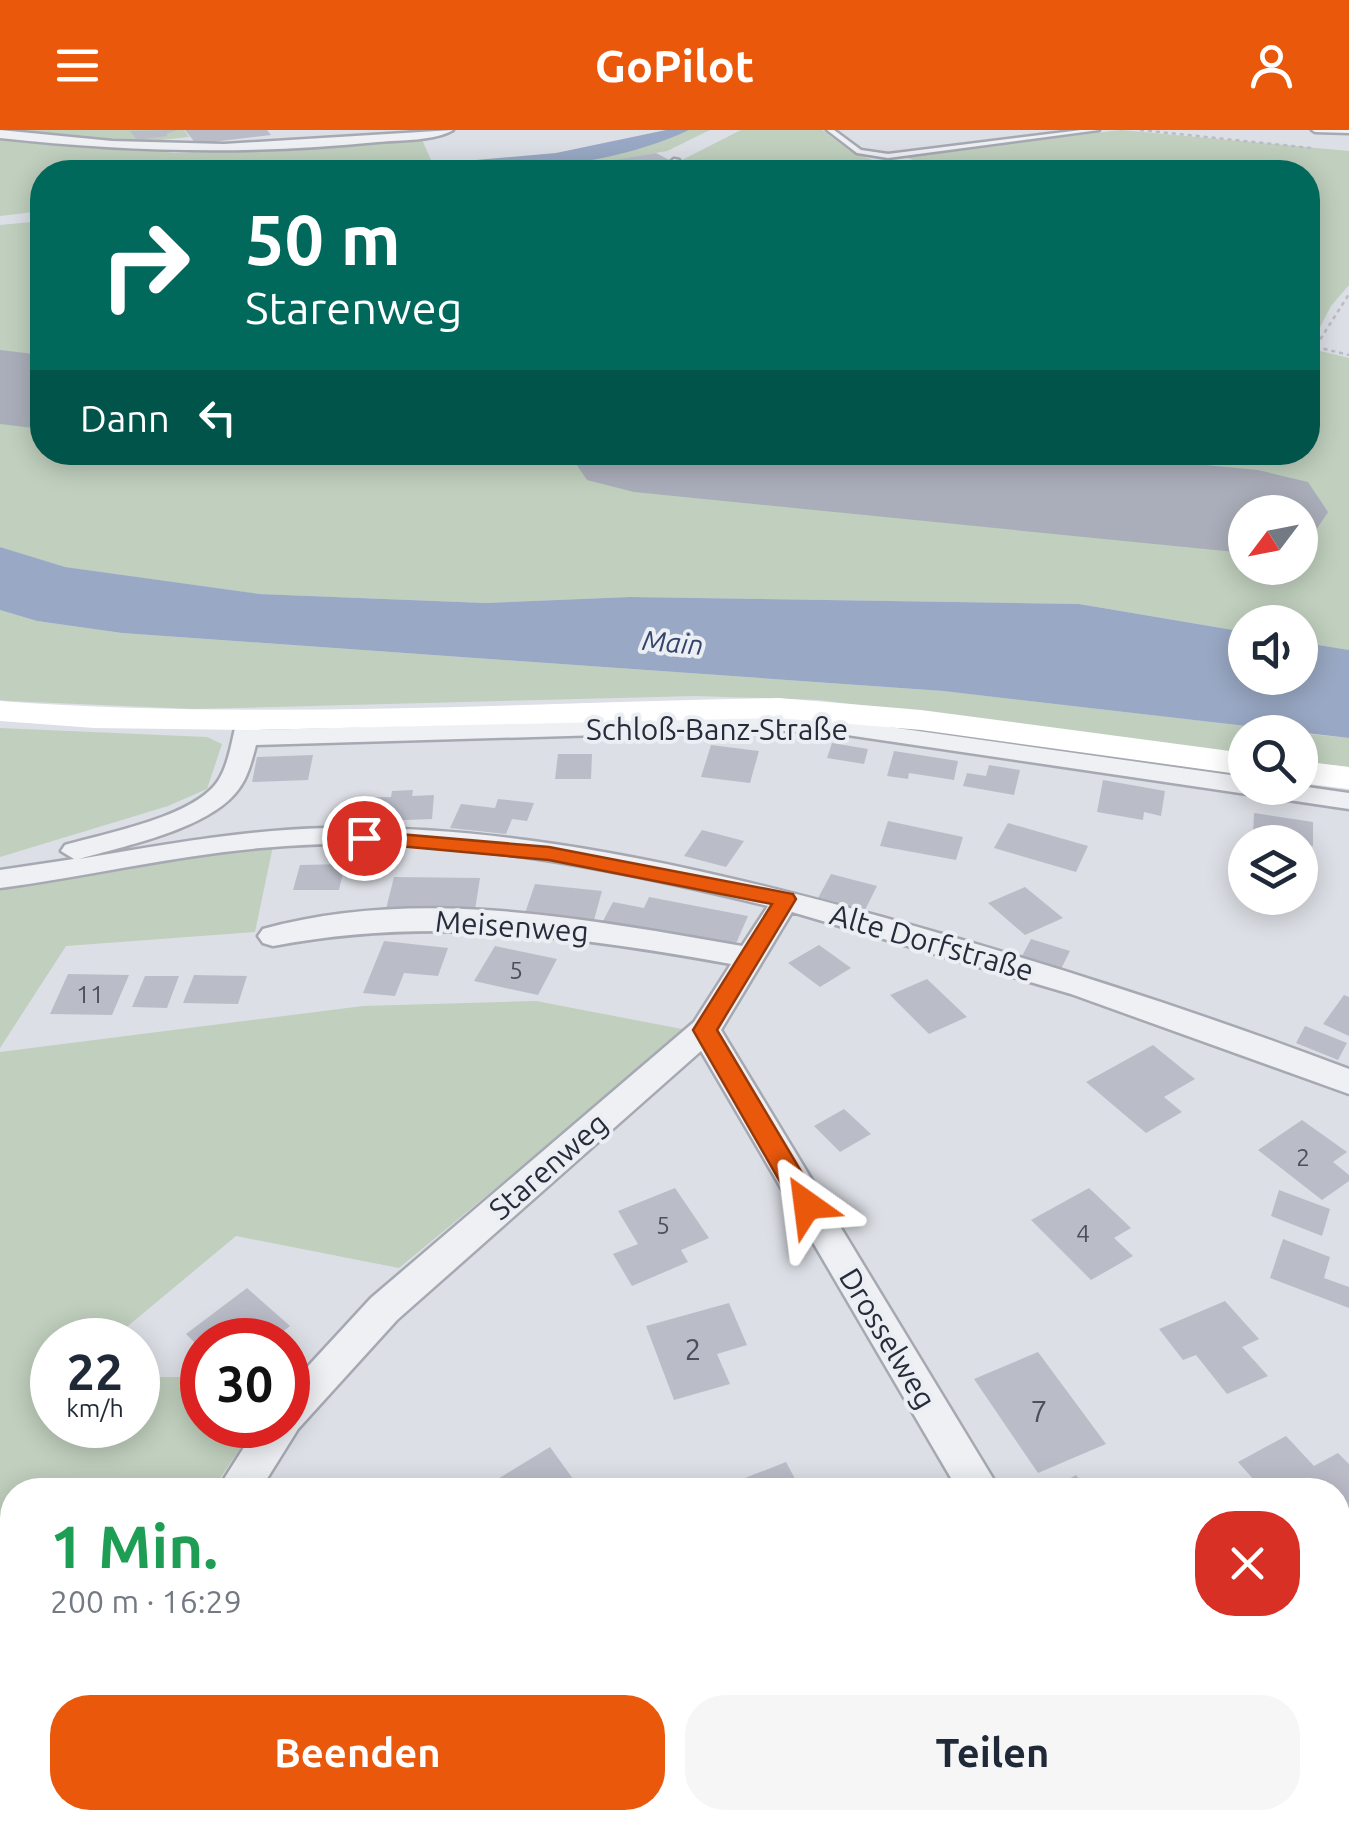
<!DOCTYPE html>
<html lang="de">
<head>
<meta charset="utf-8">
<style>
  body { margin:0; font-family:Ubuntu,sans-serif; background:#f6f6f7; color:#1f2937; height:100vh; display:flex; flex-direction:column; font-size:38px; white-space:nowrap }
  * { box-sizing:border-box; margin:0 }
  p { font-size:32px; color:#747a83 }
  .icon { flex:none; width:55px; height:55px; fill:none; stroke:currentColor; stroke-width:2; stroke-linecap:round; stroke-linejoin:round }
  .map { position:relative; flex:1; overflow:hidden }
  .panel { position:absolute; left:0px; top:1348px; width:1350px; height:352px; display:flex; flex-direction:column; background:#fff; border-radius:40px 40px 0 0; box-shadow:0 5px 25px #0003 }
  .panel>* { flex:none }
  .banner { position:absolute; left:30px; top:30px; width:1290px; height:305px; border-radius:40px; box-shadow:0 5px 25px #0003; background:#00695c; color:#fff; overflow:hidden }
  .needle { width:65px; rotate:238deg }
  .fabs { position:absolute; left:1228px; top:365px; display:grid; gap:20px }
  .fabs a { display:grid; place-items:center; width:90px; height:90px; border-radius:50%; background:#fff; box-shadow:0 5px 25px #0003; font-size:50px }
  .speed { position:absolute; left:30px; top:1188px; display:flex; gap:20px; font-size:50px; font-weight:700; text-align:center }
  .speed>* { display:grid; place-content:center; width:130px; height:130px; border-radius:50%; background:#fff; box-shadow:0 5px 25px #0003; line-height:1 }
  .speed small { font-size:25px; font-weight:400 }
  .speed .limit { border:15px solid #d22; background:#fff; color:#111 }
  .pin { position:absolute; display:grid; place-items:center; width:85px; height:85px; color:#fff; margin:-42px; border:5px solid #fff; border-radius:50%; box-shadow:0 2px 10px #0007 }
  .me { position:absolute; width:110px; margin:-55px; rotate:329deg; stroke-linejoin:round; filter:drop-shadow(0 0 8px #0008) }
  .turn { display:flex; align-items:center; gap:35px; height:210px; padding:0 50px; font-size:45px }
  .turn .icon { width:130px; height:130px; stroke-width:2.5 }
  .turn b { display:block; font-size:70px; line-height:85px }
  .then { display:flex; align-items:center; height:95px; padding:0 50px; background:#0003; gap:20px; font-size:38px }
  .round { display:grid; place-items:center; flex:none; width:105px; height:105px; border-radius:40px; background:#f6f6f7 }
  .overview { display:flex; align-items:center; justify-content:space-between; height:170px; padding:0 50px }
  h1 { font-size:60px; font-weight:600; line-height:75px; color:#1e9e55 }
  .action { display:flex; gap:20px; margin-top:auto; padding:20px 50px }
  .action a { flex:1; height:115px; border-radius:40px; background:#ea580c; color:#fff; font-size:40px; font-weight:600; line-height:115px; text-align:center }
  .action a+a { background:#f6f6f7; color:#1f2937 }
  header { display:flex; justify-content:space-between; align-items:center; height:130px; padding:0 50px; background:#ea580c; color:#fff; font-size:45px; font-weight:600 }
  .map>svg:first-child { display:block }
</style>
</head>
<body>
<header><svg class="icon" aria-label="menu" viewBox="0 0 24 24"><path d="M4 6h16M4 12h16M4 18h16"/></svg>GoPilot<svg class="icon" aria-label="person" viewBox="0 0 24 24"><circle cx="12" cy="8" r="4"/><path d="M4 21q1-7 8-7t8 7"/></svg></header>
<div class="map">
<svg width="1349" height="1699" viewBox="0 0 1349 1699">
  <rect width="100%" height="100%" fill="#dcdfe5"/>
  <!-- green -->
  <path fill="#c0cfbe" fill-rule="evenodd" d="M0 0H184L189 7 131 13Z
    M689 0H710L667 21 579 36 590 42H461L620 24Z
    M741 0H822L853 23 884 34 864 42H670L680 31Z
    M1121 0 1349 21V155L1331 176 1316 205 1308 207V42H938L928 35 902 26Z
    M420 5 431 30 412 37 339 42H42V81L0 86V7L175 23 299 17Z
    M42 91V322H1308V218L1349 228V520L1300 512V492H1245V502L1079 474 630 467 485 473 258 464 64 437 0 417V95ZM1245 382H1300V438H1245Z
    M0 480 37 491 122 503 943 561 1299 602H1245V624L819 570 695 566 194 579 9 571 0 570Z
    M0 598 207 607 222 614 207 659 168 676 0 727Z
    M1300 603 1349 608V637L1300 631Z
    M273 716 255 802 66 816 0 918V758Z
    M536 871 687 900 399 1138 236 1106 111 1210H52V1295H138V1247H202V1295H256L212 1360H12V1544L0 1543V922L363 876Z"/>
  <!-- water -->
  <path fill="#99a8c4" d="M666 0H689C583 49 454 43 339 42L556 23Z
    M0 417 65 437 259 464 485 473 630 467 1079 474 1245 502V548H1300V512L1349 520V608L943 561 122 503 37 491 0 480Z"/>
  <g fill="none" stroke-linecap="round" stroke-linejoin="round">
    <!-- runway -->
    <path fill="#aaaeba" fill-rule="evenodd" d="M0 220 42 225V299L0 294Z
      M568 322H1069L1258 340 1308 352 1328 382 1308 412 1300 414V382H1245V423L634 362 587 350Z"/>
  </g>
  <!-- building -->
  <path fill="#babdc8" d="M177 0 166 4 168 6 137 10 130 1Z
    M185 0H267L271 5 196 14Z
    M656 23 671 31 623 42H604L589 34Z
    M832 613 868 619 864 634 827 628Z
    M711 615 759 621 750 653 701 647Z
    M894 621 958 631 954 650 909 643 908 649 887 646Z
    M558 624H592L591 649H555Z
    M313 625 308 650 252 652 257 627Z
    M989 635 1020 640 1014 665 963 656 967 643 986 646Z
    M1103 650 1165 661 1161 686 1144 682 1143 690 1097 682Z
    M413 660 412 666 434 665 432 689 352 692 356 668 391 667 392 661Z
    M498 669 534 673 527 691 512 689 506 704 450 698 461 674 495 678Z
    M1254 683 1313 692V716L1253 706Z
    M888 691 963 707 956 730 880 716Z
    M1008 693 1088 716 1076 742 994 718Z
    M702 700 744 711 726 737 684 726Z
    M345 734 339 760H293L300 735Z
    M831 744 877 756 865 780 818 768Z
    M394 747 480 748 475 780 386 779Z
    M535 754 602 761 594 790 525 783Z
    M1025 757 1063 788 1025 805 988 773Z
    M649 767 748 786 734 818 603 791 613 772 644 778Z
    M1031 809 1070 821 1061 839 1022 826Z
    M384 811 448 818 438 846 404 843 395 866 363 863Z
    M819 815 851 838 820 857 788 833Z
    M495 816 557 829 538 865 474 851Z
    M68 844 129 845 112 885 50 884Z
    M194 845 247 846 238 874 183 873Z
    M145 846H179L167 878 132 877Z
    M927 849 967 887 929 904 890 865Z
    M1344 865 1349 867V906L1323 894Z
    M1305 896 1347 913 1338 930 1296 913Z
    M1153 915 1195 949 1164 967 1182 982 1146 1003 1086 952Z
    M844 979 871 1004 840 1022 814 996Z
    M1302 990 1347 1022 1333 1032 1349 1045V1051L1322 1070 1258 1020Z
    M675 1058 709 1108 681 1120 688 1132 632 1156 613 1124 638 1114 618 1081Z
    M1089 1058 1131 1098 1114 1108 1133 1126 1091 1150 1031 1090Z
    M1279 1060 1330 1079 1322 1106 1271 1086Z
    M1283 1109 1330 1127 1324 1148 1349 1157V1178L1270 1148Z
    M247 1158 290 1196 272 1210H202V1220L186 1204Z
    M1225 1171 1259 1209 1242 1217 1268 1246 1227 1264 1196 1225 1183 1230 1159 1199Z
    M729 1173 747 1215 717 1224 730 1254 674 1270 646 1196Z
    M1038 1222 1106 1314 1038 1343 974 1249Z
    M1286 1306 1314 1336 1338 1323 1349 1334V1403L1338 1410V1360H1263L1238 1332Z
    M550 1317 581 1360H480Z
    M786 1332 801 1360 722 1357Z
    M1076 1345 1088 1360H1049Z
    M1349 1443V1475L1338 1481V1449Z
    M0 1605 12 1608V1686L6 1699H0Z
    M422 1688H513L510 1699H456Z"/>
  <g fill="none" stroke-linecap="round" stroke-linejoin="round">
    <defs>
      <path id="lane" d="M827 0H834L861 20 888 24 1081 0H1099L888 28 857 23Z
        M1312 0H1349V3L1315 2Z
        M674 29 679 30 665 42H659Z"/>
      <path id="street" d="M0 0 112 11 224 14 453 0C435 11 400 10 378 12 251 25 126 22 0 8Z
        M249 583 261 590 259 600 769 586 847 591 1245 647V658L1300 656 1349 663V679L847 605 769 600 256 615C252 630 248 647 238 660 209 699 124 716 79 729 161 715 242 700 326 698 514 694 704 738 882 787 1040 831 1196 881 1349 939V964L1071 864 792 782 721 900 1000 1360H958L701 921 397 1190 298 1299 260 1360H217L258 1295H288V1258L371 1168 694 892 731 834C574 806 431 786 273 816L263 813 258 806 263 799C419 756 586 789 742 816L768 776C611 738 448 705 286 716 190 722 95 745 0 758V740L74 729 61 721 65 715C106 703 194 687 218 651 229 634 232 609 237 590Z
        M108 1688H156L154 1699H106Z
        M579 1688H627L624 1699H576Z
        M1162 1688H1213L1218 1699H1167Z"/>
    </defs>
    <!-- lane casing -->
    <use href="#lane" stroke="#a6a9b2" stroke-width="5"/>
    <!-- street casing -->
    <use href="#street" stroke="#a6a9b2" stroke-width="5"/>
    <!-- path -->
    <path stroke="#bbbdc4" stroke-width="2.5" stroke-dasharray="4 4" stroke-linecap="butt" d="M1140 0 1311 18
      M1308 215 1349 225
      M1316 216 1349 164"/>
    <!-- lane -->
    <use href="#lane" fill="#eff0f4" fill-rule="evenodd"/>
    <!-- street -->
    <use href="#street" fill="#eff0f4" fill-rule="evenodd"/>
    <!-- secondary -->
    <path fill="#fff" fill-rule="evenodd" d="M779 568 921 580 1245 623V645L921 600 779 588 249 600 94 598 0 591V571C259 590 520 573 779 568Z
      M1300 631 1349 637V659L1300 653Z"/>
  </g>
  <!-- route -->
  <path fill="#ea580c" stroke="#983908" stroke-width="2.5" d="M364 701 549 717 793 764 796 769 717 900 817 1068 820 1075 817 1083 807 1086 798 1083 693 900 772 774 549 730 356 712 353 708Z"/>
  <g text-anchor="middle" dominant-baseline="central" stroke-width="8" stroke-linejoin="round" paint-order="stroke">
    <!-- number labels -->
    <g font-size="25" fill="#4c505e">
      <text x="516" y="840">5</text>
      <text x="90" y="864">11</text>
      <text x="1303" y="1027">2</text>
      <text x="663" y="1095">5</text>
      <text x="1083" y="1103">4</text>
    </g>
    <!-- far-water labels -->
    <g font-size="28" font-style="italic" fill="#34456b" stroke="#ebeef3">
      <text transform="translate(673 512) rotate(5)">Main</text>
    </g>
    <!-- street labels -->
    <g font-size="30" fill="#272c3b" stroke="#ebeef3">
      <text x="717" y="599">Schloß-Banz-Straße</text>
      <text transform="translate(512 796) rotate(4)">Meisenweg</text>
      <text transform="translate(932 812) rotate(16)">Alte Dorfstraße</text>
      <text transform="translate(548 1036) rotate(-41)">Starenweg</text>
      <text transform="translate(888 1208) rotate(59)">Drosselweg</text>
    </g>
    <!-- near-number labels -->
    <g font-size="30" fill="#4c505e">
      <text x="693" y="1219">2</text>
      <text x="1039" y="1281">7</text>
    </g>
  </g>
</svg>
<div class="fabs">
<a><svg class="needle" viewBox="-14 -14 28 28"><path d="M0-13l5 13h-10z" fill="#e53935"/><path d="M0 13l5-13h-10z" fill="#747a83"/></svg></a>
<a><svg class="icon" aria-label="sound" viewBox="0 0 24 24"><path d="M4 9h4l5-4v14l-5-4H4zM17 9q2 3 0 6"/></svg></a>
<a><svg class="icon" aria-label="search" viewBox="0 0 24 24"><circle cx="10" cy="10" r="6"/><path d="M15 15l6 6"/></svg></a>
<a><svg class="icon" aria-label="layers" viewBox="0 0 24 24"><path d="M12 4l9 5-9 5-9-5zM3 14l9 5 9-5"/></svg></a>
</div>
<div class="speed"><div>22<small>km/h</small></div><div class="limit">30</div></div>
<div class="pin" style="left:364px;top:708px;background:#d93025"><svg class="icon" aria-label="arrive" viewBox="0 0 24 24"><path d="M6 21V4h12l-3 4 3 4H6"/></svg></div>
<svg class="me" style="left:807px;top:1075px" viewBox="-20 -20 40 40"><path d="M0-17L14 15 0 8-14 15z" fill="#ea580c" stroke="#fff" stroke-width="4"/></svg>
<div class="banner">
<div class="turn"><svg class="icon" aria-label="right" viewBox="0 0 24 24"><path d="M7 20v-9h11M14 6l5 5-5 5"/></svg><div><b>50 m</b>Starenweg</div></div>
<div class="then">Dann<svg class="icon" aria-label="left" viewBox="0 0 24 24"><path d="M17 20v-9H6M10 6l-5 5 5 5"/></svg></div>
</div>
<section class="panel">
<div class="overview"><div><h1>1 Min.</h1><p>200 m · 16:29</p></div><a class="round" style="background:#d93025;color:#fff"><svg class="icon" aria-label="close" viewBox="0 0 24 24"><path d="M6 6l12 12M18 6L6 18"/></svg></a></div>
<div class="action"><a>Beenden</a><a>Teilen</a></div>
</section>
</div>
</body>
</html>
